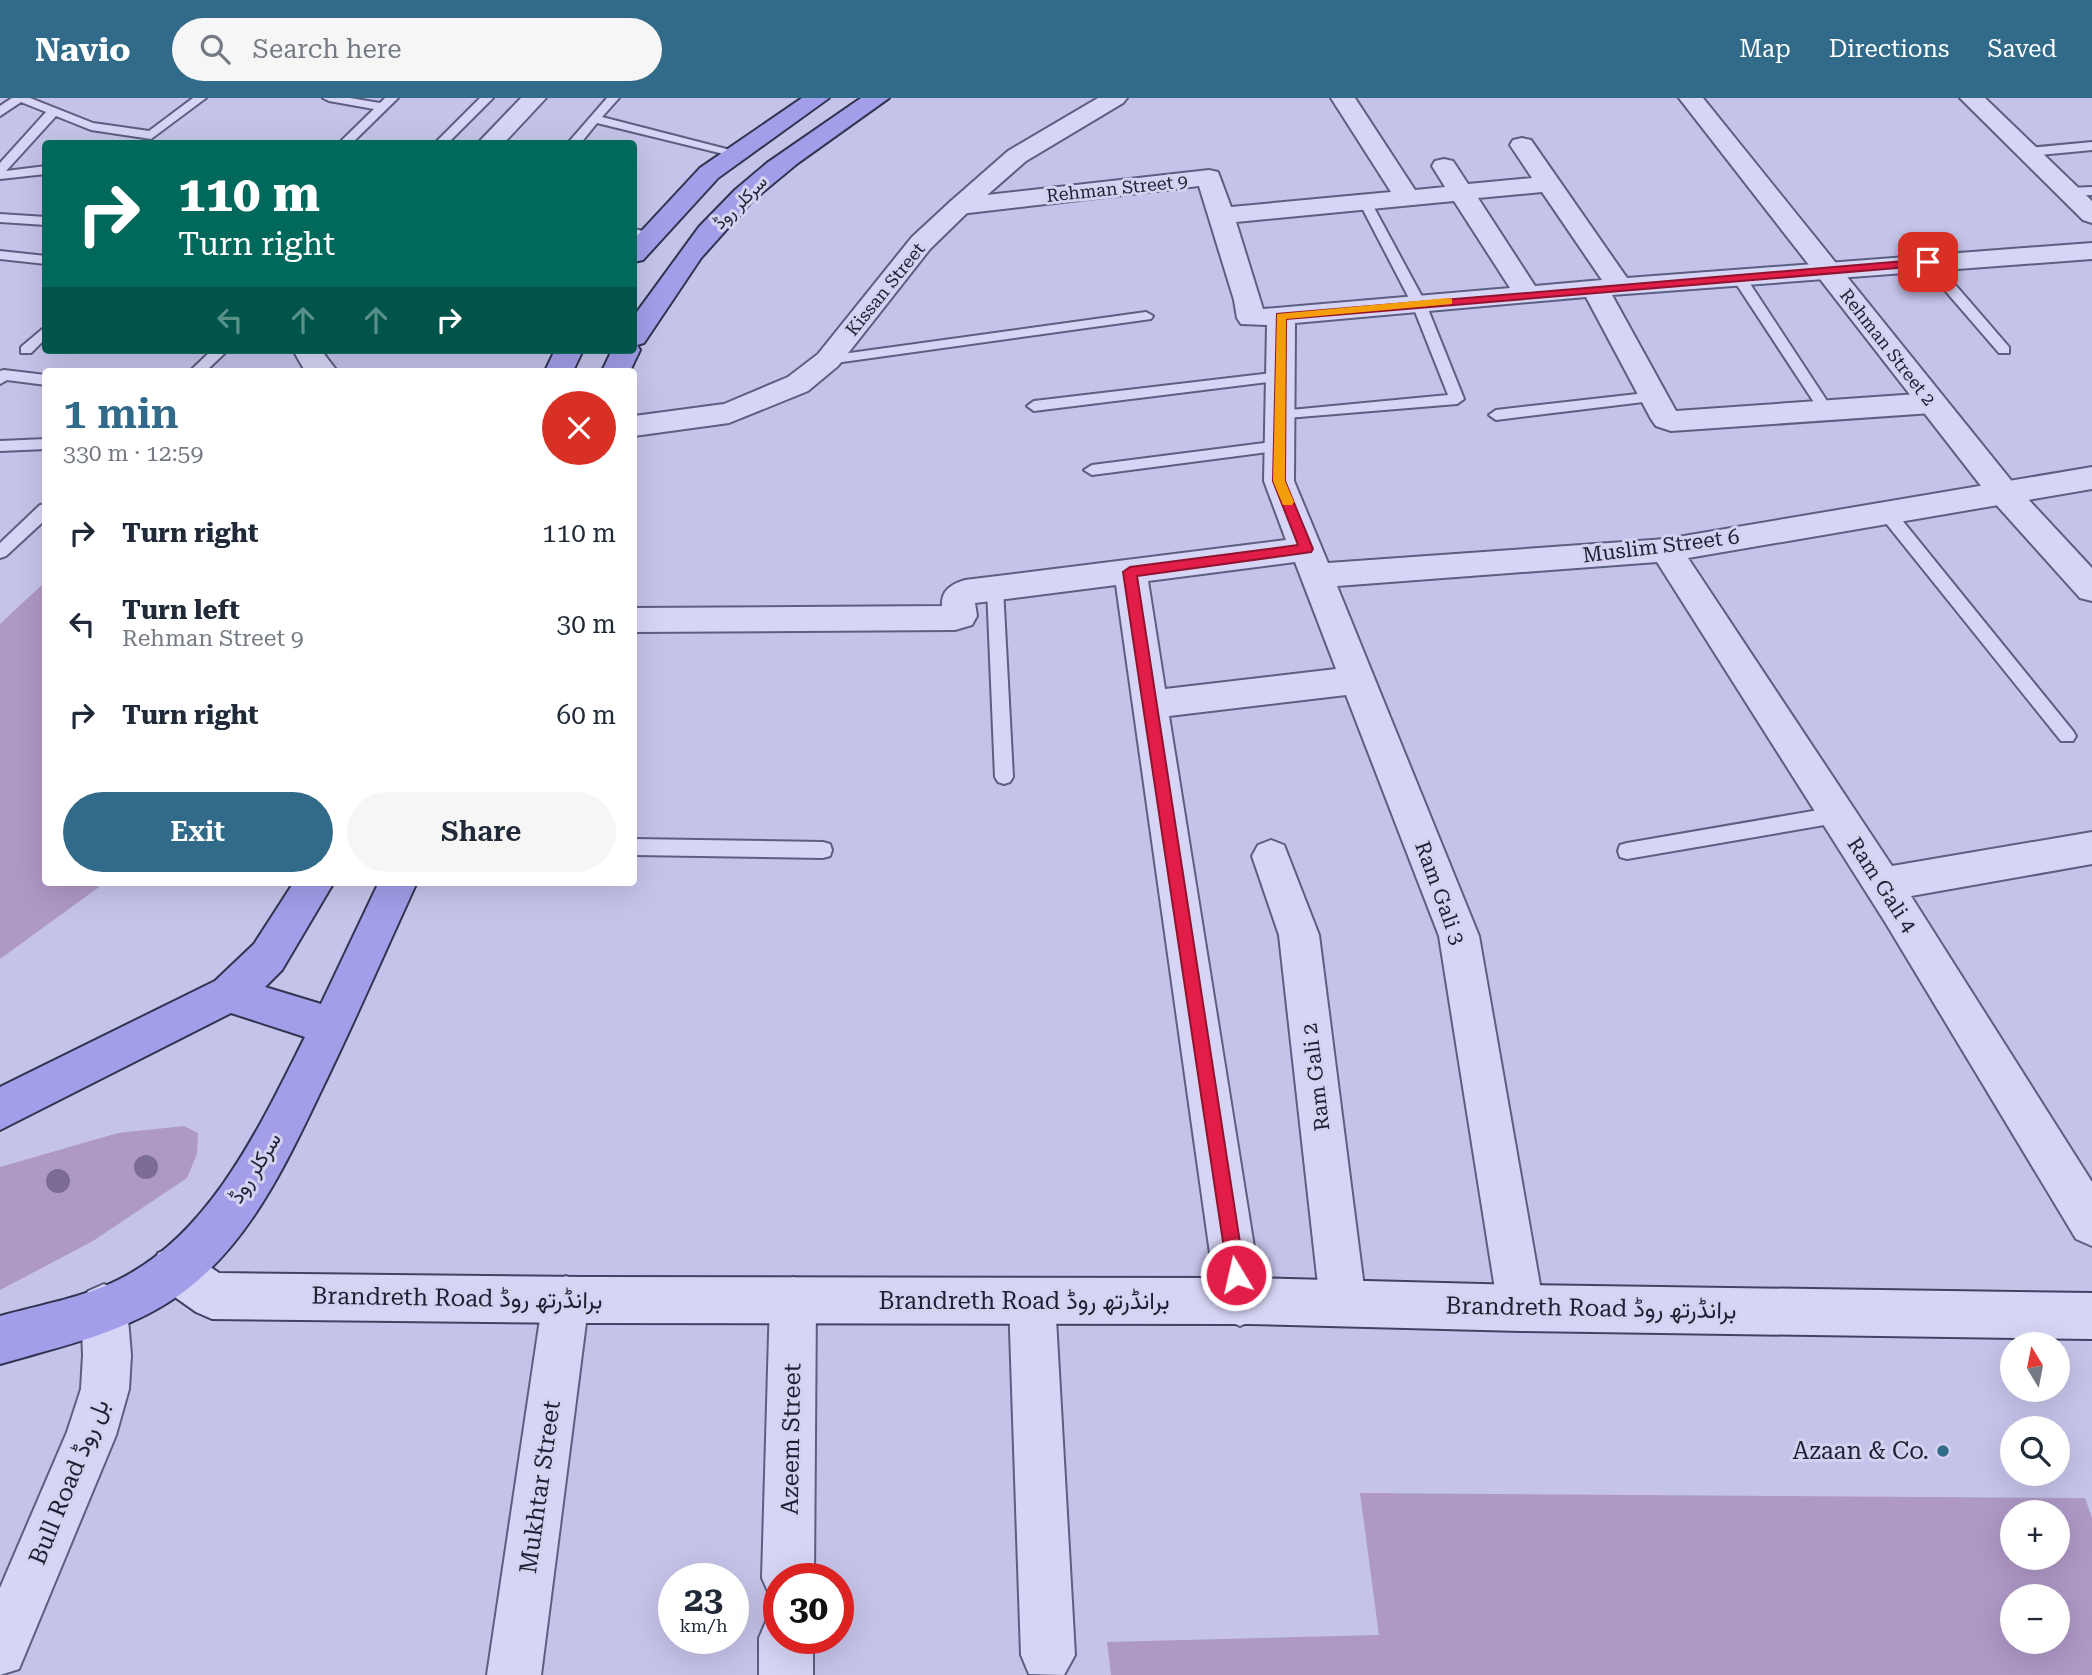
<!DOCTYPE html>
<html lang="en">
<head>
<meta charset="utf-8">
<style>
  body { margin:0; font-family:"Roboto Serif",Vazirmatn,serif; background:#f6f6f7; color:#1f2937; height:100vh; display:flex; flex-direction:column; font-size:26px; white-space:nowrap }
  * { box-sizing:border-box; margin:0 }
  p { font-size:23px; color:#747a83 }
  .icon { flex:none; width:38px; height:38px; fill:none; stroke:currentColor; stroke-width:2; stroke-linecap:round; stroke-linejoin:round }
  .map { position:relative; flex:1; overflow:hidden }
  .drawer { position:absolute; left:42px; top:270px; width:595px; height:518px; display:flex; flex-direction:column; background:#fff; border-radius:7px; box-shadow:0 7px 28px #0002 }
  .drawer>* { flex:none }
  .guide { position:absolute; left:42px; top:42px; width:595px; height:214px; border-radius:7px; box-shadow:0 7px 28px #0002; background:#00695c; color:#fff; overflow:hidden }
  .needle { width:46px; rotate:350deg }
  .buttons { position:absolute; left:2000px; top:1234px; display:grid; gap:14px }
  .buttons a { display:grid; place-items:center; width:70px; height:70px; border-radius:50%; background:#fff; box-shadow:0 7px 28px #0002; font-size:35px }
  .speed { position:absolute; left:658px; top:1465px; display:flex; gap:14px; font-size:35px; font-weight:700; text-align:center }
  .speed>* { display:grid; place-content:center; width:91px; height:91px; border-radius:50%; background:#fff; box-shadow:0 7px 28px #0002; line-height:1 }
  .speed small { font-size:18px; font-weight:400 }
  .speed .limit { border:10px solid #d22; background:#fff; color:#111 }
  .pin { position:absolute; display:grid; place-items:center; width:60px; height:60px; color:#fff; margin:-30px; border-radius:14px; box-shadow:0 4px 10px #0006 }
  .me { position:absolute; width:77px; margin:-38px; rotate:351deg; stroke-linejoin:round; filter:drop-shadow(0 0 5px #0008) }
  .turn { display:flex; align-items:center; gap:24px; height:147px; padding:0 21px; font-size:32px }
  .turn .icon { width:91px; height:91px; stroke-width:2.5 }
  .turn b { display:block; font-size:49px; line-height:60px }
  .lanes { display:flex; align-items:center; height:66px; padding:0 21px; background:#0003; justify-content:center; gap:35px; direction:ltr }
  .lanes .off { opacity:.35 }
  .round { display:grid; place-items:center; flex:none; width:74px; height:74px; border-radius:37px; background:#f6f6f7 }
  .overview { display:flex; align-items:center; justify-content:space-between; height:119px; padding:0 21px }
  h1 { font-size:42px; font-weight:600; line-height:52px; color:#326a8a }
  .cta { display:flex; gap:14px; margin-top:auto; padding:14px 21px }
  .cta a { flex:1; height:80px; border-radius:42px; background:#326a8a; color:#fff; font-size:28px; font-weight:600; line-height:80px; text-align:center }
  .cta a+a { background:#f6f6f7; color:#1f2937 }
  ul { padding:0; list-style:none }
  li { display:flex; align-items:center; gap:21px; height:91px; padding:0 21px }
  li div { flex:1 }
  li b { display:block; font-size:26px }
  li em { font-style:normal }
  header { display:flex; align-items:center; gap:42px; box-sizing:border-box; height:98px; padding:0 35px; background:#326a8a; color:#fff }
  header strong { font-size:33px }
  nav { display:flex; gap:38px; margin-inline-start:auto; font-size:24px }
  .search { width:490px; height:63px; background:#f6f6f7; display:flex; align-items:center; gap:18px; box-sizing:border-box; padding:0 24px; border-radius:38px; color:#747a83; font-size:26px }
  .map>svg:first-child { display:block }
</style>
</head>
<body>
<header>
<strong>Navio</strong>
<div class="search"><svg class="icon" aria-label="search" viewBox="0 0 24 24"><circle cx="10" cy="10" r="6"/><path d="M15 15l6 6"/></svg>Search here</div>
<nav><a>Map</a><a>Directions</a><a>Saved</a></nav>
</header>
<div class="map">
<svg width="2092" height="1577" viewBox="0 0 2092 1577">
  <rect width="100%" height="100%" fill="#c5c3e9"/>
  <!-- green -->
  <path fill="#ae98c6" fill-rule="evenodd" d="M45 484 46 784H106L0 861V526Z
    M184 1028 198 1035 197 1056 187 1080 93 1143 0 1192V1069L118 1035Z
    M1360 1395 2085 1400 2092 1420V1577H1111L1107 1544 1379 1537ZM2012 1414H2058V1460H2012ZM2012 1498H2058V1544H2012Z"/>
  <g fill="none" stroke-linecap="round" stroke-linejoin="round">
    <defs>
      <path id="service" d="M12 0H30L93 25 149 33 193 0H206L151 41 91 32 56 18 6 73 46 68V76L0 81V65L46 14 21 4 0 18V8Z
        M323 0H350L380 5 385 0H398L351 46H338L374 11 329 3Z
        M480 0H493L447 46H434Z
        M607 0H619L602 19 742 55 736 59 597 25 580 46H567Z
        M2092 44V52L2028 58 2022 54 2028 50Z
        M2092 89V97L2069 98 2063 94 2069 90Z
        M1365 100 1371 104 1426 206 1464 301 1457 306 1275 321 1273 318 1275 315 1280 313 1448 297 1412 206 1359 104Z
        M0 116 46 119V127L0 124Z
        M634 131 652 135 653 138 647 142 634 139Z
        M0 153 46 158V166L0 161Z
        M1928 160 1933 161 2009 249V255H1999L1923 167V161Z
        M1738 174 1743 175 1831 309 1833 312 1831 315H1821L1731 178Z
        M1146 214 1153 218 1151 221 828 266 821 262 828 258Z
        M46 228V240L31 255H21V249Z
        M212 252H228L206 273H190Z
        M4 272 46 277V287L7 282 0 286V273Z
        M1280 274 1287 279 1285 282 1034 313 1027 308 1034 303Z
        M1655 294 1662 299 1660 302 1496 322 1489 317 1496 312Z
        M46 341V351L0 353V343Z
        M1279 343 1284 344 1286 348 1284 352 1092 377 1084 372 1092 367Z
        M46 406V421L6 458 0 460V445L40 407Z
        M1887 410 1893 411 2073 633 2076 638 2073 643H2061L1881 419 1879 415Z
        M995 484 1003 490 1013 679 1010 684 1004 686 998 684 995 679 987 490Z
        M1836 709 1843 712 1845 717 1843 722 1836 725 1627 761 1620 759 1618 753 1620 747 1627 745Z
        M634 741 823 744 830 746 832 752 830 758 823 760 634 757Z"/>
      <path id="minor" d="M521 0H546L503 46H477Z
        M1331 0H1355L1415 92 1445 89 1432 68 1435 63 1444 61 1453 63 1468 86 1532 80 1510 47 1513 42 1522 40 1531 42 1627 180 2092 145V161L1612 197 1676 313 1932 295 1942 298 1947 305 1942 312 1932 315 1671 333 1656 328 1651 321 1586 199 1295 225 1294 383 1328 465 1666 441 2092 369V391L1688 460 1892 768 2092 734V766L1911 798 2092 1084V1148L2076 1141 1885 824 1657 464 1337 488 1479 838 1544 1210 1538 1227 1521 1233 1504 1227 1498 1210 1439 838 1346 597 1169 618 1263 1205 1256 1221 1240 1228 1224 1221 1217 1205 1116 487 975 505 977 518 972 527 955 532 634 534V510L942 508C941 492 952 486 965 482L1286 442 1264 383 1267 227 1241 226 1237 220 1234 202 1199 88 960 116 951 113 947 108 951 103 960 100 1209 72 1218 74 1231 109 1391 94ZM1542 94 1602 182 1535 188 1478 100ZM1454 103 1510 190 1263 211 1236 124ZM1295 464 1336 571 1165 591 1148 483Z
        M1960 0H1985L2092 103V125L2083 122Z
        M293 252H321L337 273H305Z
        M1271 742 1284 747 1319 837 1366 1205 1359 1221 1343 1228 1327 1221 1320 1205 1279 837 1252 758 1258 747Z
        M566 1178 582 1185 589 1201 541 1577H487L543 1201 550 1185Z
        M793 1179 809 1186 816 1202 814 1480H779V1502L770 1498 762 1480 770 1202 777 1186Z
        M1032 1180 1048 1187 1055 1203 1075 1557 1064 1577 1029 1576 1021 1557 1009 1203 1016 1187Z
        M779 1516V1540H813V1577H759V1540L767 1521Z"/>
      <path id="tertiary" d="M1098 0H1127L1123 5 1026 63 969 113 930 151 838 268 808 293 729 325 634 338V318L724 306 788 279 818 256 912 139 951 103 1008 53Z
        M1679 0H1703L2014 386 2092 470V503L2080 500 1992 402Z
        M104 1186 120 1193 127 1209 131 1257 129 1291 116 1337 19 1571 0 1577V1490L67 1334 81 1291 83 1257 81 1209 88 1193Z"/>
      <path id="secondary" d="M174 1148 190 1155 219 1175 583 1179 1250 1180 1521 1187 2092 1195V1241L1521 1233 1250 1226 583 1225 212 1221 196 1214 158 1187 151 1171 158 1155Z"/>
      <path id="primary" d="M802 0H829L718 80 643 162 634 164V141L700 70Z
        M861 0H889L798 65 752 103 701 160 644 245 637 247 640 252 630 273H602L612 252H634V218L699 129 735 92 767 65Z
        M555 252H583L573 273H545Z
        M294 784H334L282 872 265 889 321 906 379 784H417C385 854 355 923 322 991 287 1064 250 1145 182 1195 129 1234 62 1248 0 1266V1218C39 1207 82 1200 118 1182 211 1136 260 1028 305 939L231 915 0 1032V989L215 883 254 846Z"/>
    </defs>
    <!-- service casing -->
    <use href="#service" stroke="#5b5f81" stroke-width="4"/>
    <!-- minor casing -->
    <use href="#minor" stroke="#5b5f81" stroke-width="4"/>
    <!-- tertiary casing -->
    <use href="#tertiary" stroke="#5b5f81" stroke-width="4"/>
    <!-- secondary casing -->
    <use href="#secondary" stroke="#3f4463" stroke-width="4"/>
    <!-- primary casing -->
    <use href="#primary" stroke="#2f354f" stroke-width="4"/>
    <!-- service -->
    <use href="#service" fill="#d7d5f5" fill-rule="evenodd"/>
    <!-- minor -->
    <use href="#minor" fill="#d7d5f5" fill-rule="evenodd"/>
    <!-- tertiary -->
    <use href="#tertiary" fill="#d7d5f5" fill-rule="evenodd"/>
    <!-- secondary -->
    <use href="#secondary" fill="#d7d5f5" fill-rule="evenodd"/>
    <!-- primary -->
    <use href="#primary" fill="#a29ee9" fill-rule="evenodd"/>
  </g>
  <!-- trees -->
  <g fill="#7b6d93">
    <circle cx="146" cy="1069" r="12"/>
    <circle cx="58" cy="1083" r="12"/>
  </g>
  <!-- route -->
  <path fill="#e11d48" stroke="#92132f" stroke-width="2" d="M1928 161 1932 162V167L1286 221 1285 383 1313 451 1311 454 1137 478 1245 1177 1242 1184 1236 1187 1229 1184 1123 474 1130 469 1298 447 1273 383 1277 216Z"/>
  <!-- slow -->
  <path fill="#f59e0b" d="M1448 200 1452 201V206L1286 221 1285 383 1294 404 1292 407H1283L1273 383 1277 216Z"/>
  <!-- markers -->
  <circle fill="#326a8a" stroke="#d4d1f1" stroke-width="2.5" cx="1943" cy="1353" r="7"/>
  <g text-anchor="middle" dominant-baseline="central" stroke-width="6" stroke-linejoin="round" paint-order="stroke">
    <!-- far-street labels -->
    <g font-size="18" fill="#1e2132" stroke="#d4d1f1">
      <text transform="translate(1117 90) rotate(-6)">Rehman Street 9</text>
      <text transform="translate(740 104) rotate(-45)">سرکلر روڈ</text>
      <text transform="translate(885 191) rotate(-51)">Kissan Street</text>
      <text transform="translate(1888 249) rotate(52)">Rehman Street 2</text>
    </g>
    <!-- street labels -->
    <g font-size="21" fill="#1e2132" stroke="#d4d1f1">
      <text transform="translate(1661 448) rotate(-7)">Muslim Street 6</text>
      <text transform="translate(1882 787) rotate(57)">Ram Gali 4</text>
      <text transform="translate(1440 795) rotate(70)">Ram Gali 3</text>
      <text transform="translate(1316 979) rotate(-97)">Ram Gali 2</text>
      <text transform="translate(255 1070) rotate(-58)">سرکلر روڈ</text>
    </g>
    <!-- near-street labels -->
    <g font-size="24" fill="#1e2132" stroke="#d4d1f1">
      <text transform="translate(457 1200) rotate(1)">Brandreth Road برانڈرتھ روڈ</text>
      <text x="1024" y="1203">Brandreth Road برانڈرتھ روڈ</text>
      <text transform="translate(1591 1210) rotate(1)">Brandreth Road برانڈرتھ روڈ</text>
      <text transform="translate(791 1341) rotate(-89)">Azeem Street</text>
      <text transform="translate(69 1384) rotate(-68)">Bull Road بل روڈ</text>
      <text transform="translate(540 1389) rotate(-82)">Mukhtar Street</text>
    </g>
    <!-- near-poi labels -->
    <g font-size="24" fill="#1e2132" stroke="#d4d1f1" text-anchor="end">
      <text x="1929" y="1353">Azaan &amp; Co.</text>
    </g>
  </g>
</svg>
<div class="buttons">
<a><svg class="needle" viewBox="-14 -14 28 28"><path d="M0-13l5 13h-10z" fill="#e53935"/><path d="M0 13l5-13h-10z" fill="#747a83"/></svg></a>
<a><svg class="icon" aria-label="search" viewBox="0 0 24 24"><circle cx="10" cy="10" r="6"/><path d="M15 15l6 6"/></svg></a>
<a>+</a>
<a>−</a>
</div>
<div class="speed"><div>23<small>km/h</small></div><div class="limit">30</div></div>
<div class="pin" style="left:1928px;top:164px;background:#d93025"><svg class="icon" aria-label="arrive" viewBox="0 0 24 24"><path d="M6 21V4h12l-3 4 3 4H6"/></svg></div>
<svg class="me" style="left:1236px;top:1177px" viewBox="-20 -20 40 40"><circle r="17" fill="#e11d48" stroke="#fff" stroke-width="3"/><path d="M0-11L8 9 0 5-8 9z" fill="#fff"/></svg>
<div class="guide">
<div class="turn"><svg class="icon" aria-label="right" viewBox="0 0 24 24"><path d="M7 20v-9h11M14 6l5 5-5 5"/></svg><div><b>110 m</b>Turn right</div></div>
<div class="lanes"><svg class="icon off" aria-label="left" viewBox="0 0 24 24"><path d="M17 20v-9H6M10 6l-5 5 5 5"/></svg><svg class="icon off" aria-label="ahead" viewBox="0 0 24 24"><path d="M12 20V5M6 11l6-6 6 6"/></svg><svg class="icon off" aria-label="ahead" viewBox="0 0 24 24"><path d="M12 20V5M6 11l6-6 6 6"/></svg><svg class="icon" aria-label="right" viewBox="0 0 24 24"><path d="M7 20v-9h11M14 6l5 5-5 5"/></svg></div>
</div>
<section class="drawer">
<div class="overview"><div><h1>1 min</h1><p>330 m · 12:59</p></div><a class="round" style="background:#d93025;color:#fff"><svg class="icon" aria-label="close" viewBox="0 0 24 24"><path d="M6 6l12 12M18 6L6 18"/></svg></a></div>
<ul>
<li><svg class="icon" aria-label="right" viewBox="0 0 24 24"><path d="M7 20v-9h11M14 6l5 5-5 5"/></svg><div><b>Turn right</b></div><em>110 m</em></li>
<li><svg class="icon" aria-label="left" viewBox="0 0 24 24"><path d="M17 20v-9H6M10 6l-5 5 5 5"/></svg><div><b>Turn left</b><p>Rehman Street 9</p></div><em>30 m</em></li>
<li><svg class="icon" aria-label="right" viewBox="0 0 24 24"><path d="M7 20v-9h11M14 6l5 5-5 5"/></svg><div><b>Turn right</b></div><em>60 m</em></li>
</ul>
<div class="cta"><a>Exit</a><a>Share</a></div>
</section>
</div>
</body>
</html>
